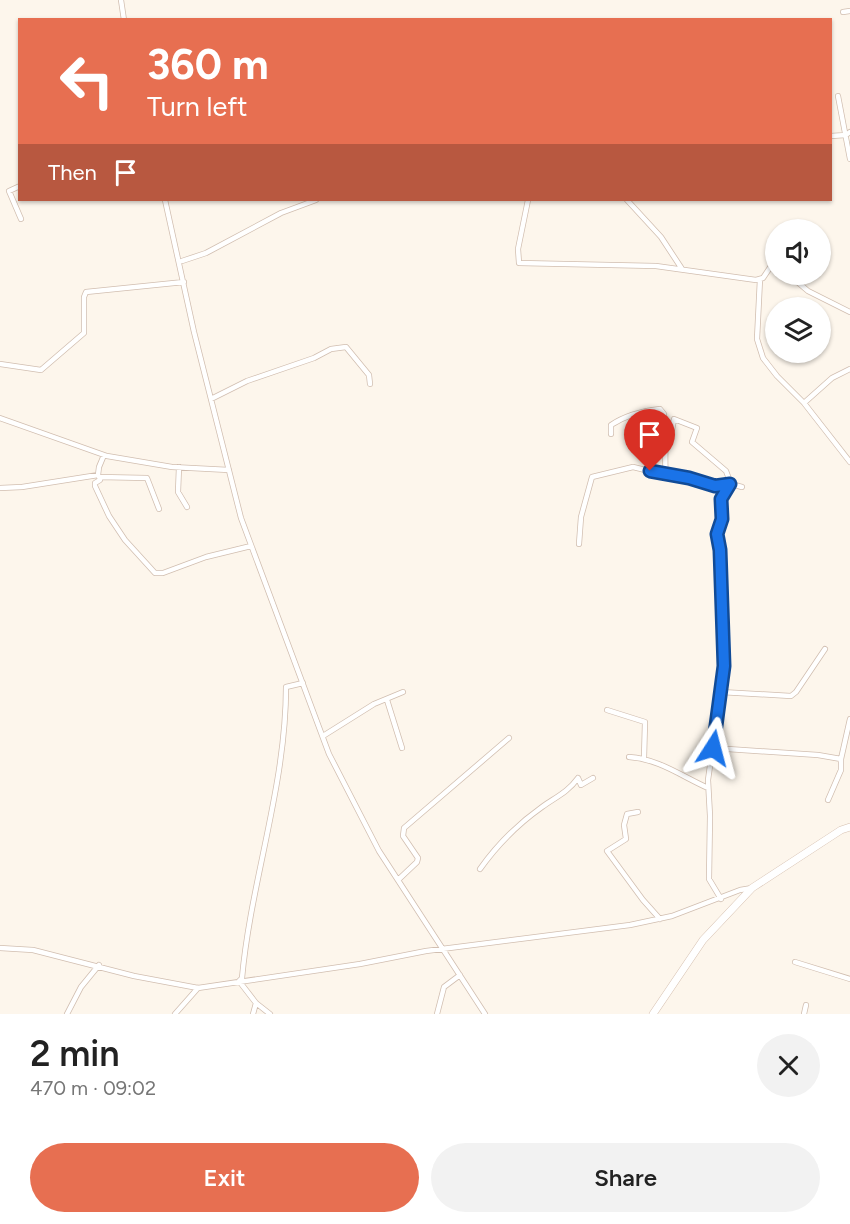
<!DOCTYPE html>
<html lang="en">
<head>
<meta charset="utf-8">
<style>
  body { margin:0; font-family:Figtree,sans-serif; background:#f2f2f2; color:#222; height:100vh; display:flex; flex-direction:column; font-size:22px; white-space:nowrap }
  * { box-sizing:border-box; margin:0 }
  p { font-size:20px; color:#767676 }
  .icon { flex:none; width:33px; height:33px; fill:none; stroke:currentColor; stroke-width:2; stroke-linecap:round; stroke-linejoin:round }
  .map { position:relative; height:1014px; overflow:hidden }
  .panel { display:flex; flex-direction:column; background:#fff; flex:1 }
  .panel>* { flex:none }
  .hud { position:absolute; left:18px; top:18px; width:814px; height:183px; border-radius:0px; box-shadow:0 2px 4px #0004; background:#e76f51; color:#fff; overflow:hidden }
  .controls { position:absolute; left:765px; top:219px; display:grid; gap:12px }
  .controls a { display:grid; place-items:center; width:66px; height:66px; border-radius:50%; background:#fff; box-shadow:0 2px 4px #0004; font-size:30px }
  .pin { position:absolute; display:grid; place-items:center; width:51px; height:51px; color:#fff; margin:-62px -26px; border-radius:50% 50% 50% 0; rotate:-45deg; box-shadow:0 0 6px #0007 }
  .pin .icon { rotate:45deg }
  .me { position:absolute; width:66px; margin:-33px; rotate:9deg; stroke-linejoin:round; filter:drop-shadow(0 0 4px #0008) }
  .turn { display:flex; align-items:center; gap:21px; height:126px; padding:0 30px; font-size:27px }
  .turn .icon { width:78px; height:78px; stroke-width:2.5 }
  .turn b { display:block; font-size:42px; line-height:51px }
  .then { display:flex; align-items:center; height:57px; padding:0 30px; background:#0003; gap:12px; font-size:22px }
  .round { display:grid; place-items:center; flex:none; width:63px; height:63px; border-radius:32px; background:#f2f2f2 }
  .overview { display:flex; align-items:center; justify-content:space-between; height:102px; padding:0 30px }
  h1 { font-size:36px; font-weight:600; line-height:45px }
  .cta { display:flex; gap:12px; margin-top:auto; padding:12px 30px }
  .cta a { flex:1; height:69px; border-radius:36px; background:#e76f51; color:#fff; font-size:24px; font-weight:600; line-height:69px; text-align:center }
  .cta a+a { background:#f2f2f2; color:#222 }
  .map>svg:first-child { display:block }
</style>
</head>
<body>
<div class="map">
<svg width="850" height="1014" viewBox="0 0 850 1014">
  <rect width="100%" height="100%" fill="#fdf6ec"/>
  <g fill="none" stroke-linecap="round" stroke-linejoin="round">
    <defs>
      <path id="street" d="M121 0 124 20
        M843 12 850 11
        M838 96 850 159
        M831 136 846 135 850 132
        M20 186 9 191 21 219
        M165 200 194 332 241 518 329 754 379 851 485 1014
        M528 200 518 249 519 263 656 266 756 280 763 278 771 266H776
        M627 200 661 237 682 269
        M182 261 206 253 281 213 316 200
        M788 274 808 291 850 312
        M760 279 757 339 763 358 777 376 804 403 850 462
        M0 364 41 370 84 333V297L86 292 184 282
        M211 399 247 381 314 358 331 349 346 347 369 375 370 384
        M804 403 832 378 850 369
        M0 418 107 456 172 467 229 470
        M611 434V425C626 415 642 411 660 409L664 414V429L672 430 674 419 697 428 692 442 726 471 731 484C709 486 688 478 666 475 664 459 667 444 664 429
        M179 467 178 492 187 507
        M99 477 147 478 159 509
        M100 477V480L95 483V486L109 516 125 540 155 573H163L206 557 251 546
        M0 488 22 487 98 475 99 467 104 455
        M579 544 581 517 592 477 633 467 666 475
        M721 692 791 696 796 692 825 649
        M387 700 402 748
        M607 710 645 722 644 758
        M323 736 374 704 403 692
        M713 748 818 755 841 759V770L828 800
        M629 757C659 759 681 776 708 788
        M841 759 850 719
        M638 812 627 814 624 825 626 839 607 851 643 900 660 919
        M480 869C497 845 518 824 542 807 556 797 568 792 578 778L581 785 593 778
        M398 880 417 862 418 858 403 836 404 828 509 738
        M721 899 709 879 710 816 708 780 724 666 720 550 717 534 722 519 721 499 731 484 742 487
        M0 948 33 950 134 976 198 988 360 964 426 951 630 925 672 916 740 890 752 888
        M795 962 850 979
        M67 1014 81 987 99 965
        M175 1014 198 988
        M253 1014 256 1003
        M270 1014 256 1003 239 981 242 978C251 880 286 786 286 687L303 683
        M437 1014 444 987 460 975
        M804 1014 806 1005"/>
      <path id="secondary" d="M653 1014 703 940 752 888 841 830 850 827"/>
    </defs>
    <!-- street casing -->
    <use href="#street" stroke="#d1beb0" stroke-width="6"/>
    <!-- secondary casing -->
    <use href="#secondary" stroke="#d6c0b0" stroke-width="8"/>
    <!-- street -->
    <use href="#street" stroke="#fff" stroke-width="4.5"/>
    <!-- secondary -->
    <use href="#secondary" stroke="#fff" stroke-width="7"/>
  </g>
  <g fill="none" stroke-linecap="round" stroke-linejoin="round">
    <defs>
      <path id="route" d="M650 471 689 478 715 486 730 484 721 499 722 519 717 534 720 550 724 666 713 748"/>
    </defs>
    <!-- route casing -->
    <use href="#route" stroke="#114b97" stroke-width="15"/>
    <!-- route -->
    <use href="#route" stroke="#1a73e8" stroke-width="10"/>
  </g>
</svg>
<div class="controls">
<a><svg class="icon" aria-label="sound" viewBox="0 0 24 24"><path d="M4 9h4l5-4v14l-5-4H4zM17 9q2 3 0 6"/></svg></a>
<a><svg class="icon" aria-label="layers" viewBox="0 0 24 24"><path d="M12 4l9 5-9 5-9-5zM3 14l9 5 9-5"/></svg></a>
</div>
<div class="pin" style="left:650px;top:471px;background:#d93025"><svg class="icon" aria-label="arrive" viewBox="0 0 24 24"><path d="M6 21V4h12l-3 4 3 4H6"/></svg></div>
<svg class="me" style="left:713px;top:748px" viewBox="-20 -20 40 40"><path d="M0-17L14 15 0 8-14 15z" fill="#1a73e8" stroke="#fff" stroke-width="4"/></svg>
<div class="hud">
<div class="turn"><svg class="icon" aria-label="left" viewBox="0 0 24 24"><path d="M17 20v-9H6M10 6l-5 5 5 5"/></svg><div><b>360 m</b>Turn left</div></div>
<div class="then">Then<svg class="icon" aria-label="arrive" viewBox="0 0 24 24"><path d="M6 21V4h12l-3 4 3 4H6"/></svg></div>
</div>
</div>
<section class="panel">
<div class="overview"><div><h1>2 min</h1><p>470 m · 09:02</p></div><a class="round"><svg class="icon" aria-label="close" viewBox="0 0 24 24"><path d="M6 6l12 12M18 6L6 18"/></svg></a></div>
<div class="cta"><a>Exit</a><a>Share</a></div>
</section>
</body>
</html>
